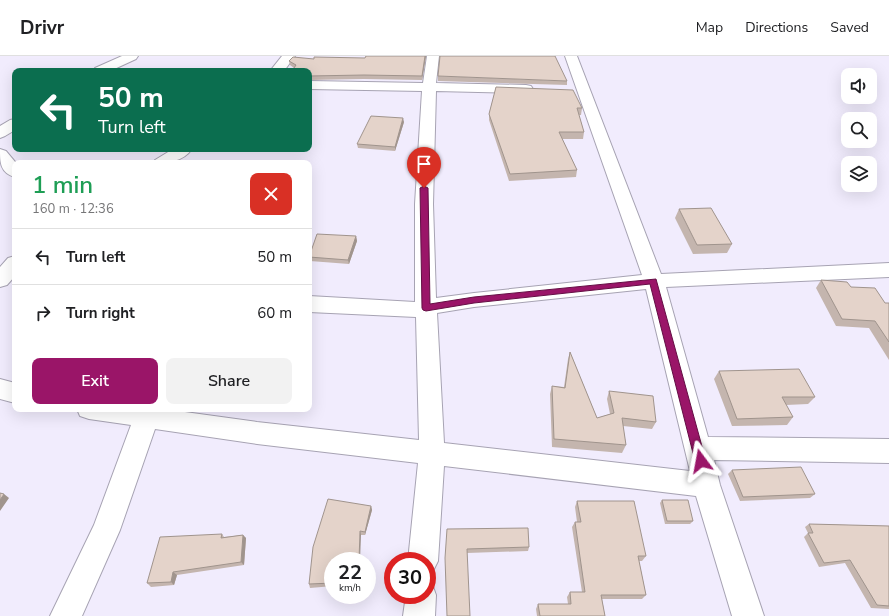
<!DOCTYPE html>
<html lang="en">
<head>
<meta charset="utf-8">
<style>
  body { margin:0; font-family:"Nunito Sans",sans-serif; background:#f2f2f2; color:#202124; height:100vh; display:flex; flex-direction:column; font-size:15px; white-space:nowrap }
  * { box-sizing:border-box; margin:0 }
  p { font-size:13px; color:#757577 }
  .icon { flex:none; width:22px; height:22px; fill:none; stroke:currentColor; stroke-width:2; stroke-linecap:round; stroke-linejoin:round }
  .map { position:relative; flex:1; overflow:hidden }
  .sheet { position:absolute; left:12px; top:104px; width:300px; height:252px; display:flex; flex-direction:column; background:#fff; border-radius:8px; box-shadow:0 4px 16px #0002 }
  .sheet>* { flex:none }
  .guide { position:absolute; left:12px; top:12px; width:300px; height:84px; border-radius:8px; box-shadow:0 4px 16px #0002; background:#0b6e4f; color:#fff; overflow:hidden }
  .tools { position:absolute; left:841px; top:12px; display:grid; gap:8px }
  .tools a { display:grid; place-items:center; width:36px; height:36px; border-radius:8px; background:#fff; box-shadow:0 4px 16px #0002; font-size:20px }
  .speed { position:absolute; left:324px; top:496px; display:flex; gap:8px; font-size:20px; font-weight:700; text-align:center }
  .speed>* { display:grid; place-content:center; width:52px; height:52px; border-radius:50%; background:#fff; box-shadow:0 4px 16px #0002; line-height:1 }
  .speed small { font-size:10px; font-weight:400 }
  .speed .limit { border:6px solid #d22; background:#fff; color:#111 }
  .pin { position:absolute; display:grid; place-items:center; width:34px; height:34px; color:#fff; margin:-41px -17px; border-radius:50% 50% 50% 0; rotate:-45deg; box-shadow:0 0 4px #0007 }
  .pin .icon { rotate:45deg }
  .me { position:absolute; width:44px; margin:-22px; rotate:347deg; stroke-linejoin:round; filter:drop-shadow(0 0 3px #0008) }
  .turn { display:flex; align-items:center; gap:14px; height:84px; padding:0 20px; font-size:18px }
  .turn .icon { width:52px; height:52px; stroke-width:2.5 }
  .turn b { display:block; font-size:28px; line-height:34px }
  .round { display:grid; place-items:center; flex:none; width:42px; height:42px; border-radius:8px; background:#f2f2f2 }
  .headline { display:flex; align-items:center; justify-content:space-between; height:68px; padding:0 20px }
  h1 { font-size:24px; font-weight:600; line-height:30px; color:#1e9e55 }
  .action { display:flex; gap:8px; margin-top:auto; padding:8px 20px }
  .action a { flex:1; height:46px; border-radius:8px; background:#9a1568; color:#fff; font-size:16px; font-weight:600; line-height:46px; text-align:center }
  .action a+a { background:#f2f2f2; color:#202124 }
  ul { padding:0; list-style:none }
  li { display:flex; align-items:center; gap:12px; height:56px; padding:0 20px; border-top:1px solid #e0e0e0 }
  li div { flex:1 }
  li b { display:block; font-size:15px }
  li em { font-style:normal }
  header { display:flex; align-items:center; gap:24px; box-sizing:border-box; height:56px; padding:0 20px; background:#fff; border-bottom:1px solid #e0e0e0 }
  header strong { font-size:19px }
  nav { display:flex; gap:22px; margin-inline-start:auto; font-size:14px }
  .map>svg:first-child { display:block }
</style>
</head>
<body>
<header>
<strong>Drivr</strong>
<nav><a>Map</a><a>Directions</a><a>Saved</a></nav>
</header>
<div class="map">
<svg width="889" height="560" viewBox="0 0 889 560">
  <rect width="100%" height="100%" fill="#f1ecfd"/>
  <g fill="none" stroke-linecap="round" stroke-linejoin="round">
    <defs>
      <path id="street" d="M122 0H138L136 3 110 15H93L95 12Z
        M282 0H295L284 15H270Z
        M427 0H439L436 27 526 29 531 30 533 33 531 36 526 37 436 35 433 148 436 242 474 237 642 219 565 0H577L661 218 889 207V221L666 231 708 381 889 383V407L714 404 720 429 764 560H732L696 440 444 410 438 505 433 515 427 518V505H408L418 407 257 388 155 373 120 474 82 560H50L94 469 131 369 89 363 80 360 77 353H163L257 366 419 384 416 261 309 256V240L415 246V148L422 35 309 33V25L423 27ZM646 233 690 415 444 387 437 257 474 251Z
        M15 63V74L5 80 0 82V70L10 64Z
        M0 93 6 95 16 107 15 121C0 117 0 106 0 93Z
        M173 93H192C183 106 167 107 153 107L155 104Z
        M15 200V220L7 229 0 231V211L8 202Z
        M0 323 15 327V347L0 343Z
        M427 526 432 528 436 539 435 560H403L406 539H427Z"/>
    </defs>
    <!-- street casing -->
    <use href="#street" stroke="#a7a3b3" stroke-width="2"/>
    <!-- street -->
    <use href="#street" fill="#fff" fill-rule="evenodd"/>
  </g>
  <!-- wall -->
  <path fill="#c4b5ae" d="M366 0H426L422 24 364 23 309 24V15L294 12 290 9 289 5 314 3 365 2Z
    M438 20 567 25V29L438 25Z
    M496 31 582 52 581 59H579L584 76 583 83H562L577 114 576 121 509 125 489 64V58Z
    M404 66 395 95 358 92 357 88Z
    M679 153 732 188 727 197 693 198 675 162Z
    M356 180 357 185 349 208 310 205 309 201Z
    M821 224 851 231 885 247H889V304L869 272 836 270 816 232Z
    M570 296 597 362 610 358 607 343 609 335 656 366 652 373 623 370 626 389 622 397 552 391 550 338 552 330 564 331 568 303Z
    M719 315 815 341 808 348 786 349 793 361 787 369 732 370 714 323Z
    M732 414 815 438 810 442 740 445 728 418Z
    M662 444 693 465 690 468H665L660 447Z
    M577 445 646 500 642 505H639L646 539 642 543H602L605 560H537L536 553 538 548H568L567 541 570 536H582L572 471 575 466H577L575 451Z
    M371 450 372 454 365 479H361L333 505V530L310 532 309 528Z
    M809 468 889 470V553L871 552 845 507 819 511 804 481 808 477 805 471Z
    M447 473 529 491 528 495 467 497Z
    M222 478 224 481 243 479 246 482 244 509 177 519 174 529 151 531 147 527Z"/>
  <!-- shaded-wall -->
  <path fill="#a0948d" d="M425 0H426L422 24V20Z
    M403 62 404 66 395 95V91Z
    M356 180 357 185 349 208 348 204Z
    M4 438 9 442 0 455V444Z
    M371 450 372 454 365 479V476Z
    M360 475 361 479 360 505H359Z
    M243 479 246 482 244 509 241 506Z
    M173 516 177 519 174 529 171 526Z"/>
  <!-- building -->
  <path fill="#e4d3ca" stroke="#a0948d" d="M366 0H425L422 20 364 19 309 20V15H292L296 9 289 5 293 1 314 3V1L365 2Z
    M440 0H555L567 25 438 20Z
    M208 14 228 15H207Z
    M496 31 573 34 582 52H577L584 76H559L577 114 510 118 489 58Z
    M371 60 403 62 395 91 357 88Z
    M711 152 732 188 697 189 679 153Z
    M317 178 356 180 348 204 309 201Z
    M821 224 847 226 851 231 875 232 885 247H889V286L875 265 842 263Z
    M570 296 597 362 614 357 609 335 653 340 656 366 622 362 626 389 554 383 552 330 565 332Z
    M799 313 815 341H782L793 361 737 363 719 315Z
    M801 411 815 438 743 441 732 414Z
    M0 437 4 438 0 444Z
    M328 443 371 450 365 476 360 475 359 505H333V527L309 528 313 491Z
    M662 444H688L693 465H667Z
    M577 445H634L646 500H638L646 539H601L605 560H540L538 548H571L570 536H585L575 466H581Z
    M809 468 889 470V550L877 549 850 504 824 507 808 477H813Z
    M528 472 529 491 467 493 470 560H447L445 502 447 473Z
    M222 478 221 482 243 479 241 506 173 516 171 526 147 527 160 481Z"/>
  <!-- route -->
  <path fill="#9a1568" stroke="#640e44" d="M424 130 428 132 430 248 474 241 656 223 706 405 705 408 701 409 697 408 695 405 650 228 474 247 426 255 423 254 422 252 420 132Z"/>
</svg>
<div class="tools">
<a><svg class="icon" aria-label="sound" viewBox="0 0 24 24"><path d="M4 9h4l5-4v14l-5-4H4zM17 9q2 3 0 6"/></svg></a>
<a><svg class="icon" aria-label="search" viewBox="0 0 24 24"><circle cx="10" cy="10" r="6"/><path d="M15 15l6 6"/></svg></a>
<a><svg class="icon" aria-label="layers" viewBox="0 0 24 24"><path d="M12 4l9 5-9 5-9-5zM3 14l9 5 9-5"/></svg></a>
</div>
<div class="speed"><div>22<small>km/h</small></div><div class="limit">30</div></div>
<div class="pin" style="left:424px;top:132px;background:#d93025"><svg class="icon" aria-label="arrive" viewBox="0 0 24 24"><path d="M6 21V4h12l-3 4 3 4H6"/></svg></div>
<svg class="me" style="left:701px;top:405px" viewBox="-20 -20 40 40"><path d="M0-17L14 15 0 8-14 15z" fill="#9a1568" stroke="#fff" stroke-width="4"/></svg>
<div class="guide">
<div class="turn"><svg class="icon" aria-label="left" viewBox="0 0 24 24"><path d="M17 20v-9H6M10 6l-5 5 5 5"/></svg><div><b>50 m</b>Turn left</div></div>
</div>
<section class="sheet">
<div class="headline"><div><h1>1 min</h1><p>160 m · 12:36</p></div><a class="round" style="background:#d93025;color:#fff"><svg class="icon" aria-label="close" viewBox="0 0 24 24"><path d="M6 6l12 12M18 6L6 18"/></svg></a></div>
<ul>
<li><svg class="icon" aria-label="left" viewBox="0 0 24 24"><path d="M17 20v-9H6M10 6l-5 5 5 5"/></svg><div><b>Turn left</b></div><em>50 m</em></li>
<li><svg class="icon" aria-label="right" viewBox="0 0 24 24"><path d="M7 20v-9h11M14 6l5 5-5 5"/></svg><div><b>Turn right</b></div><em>60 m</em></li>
</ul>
<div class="action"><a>Exit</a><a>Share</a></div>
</section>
</div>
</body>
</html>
